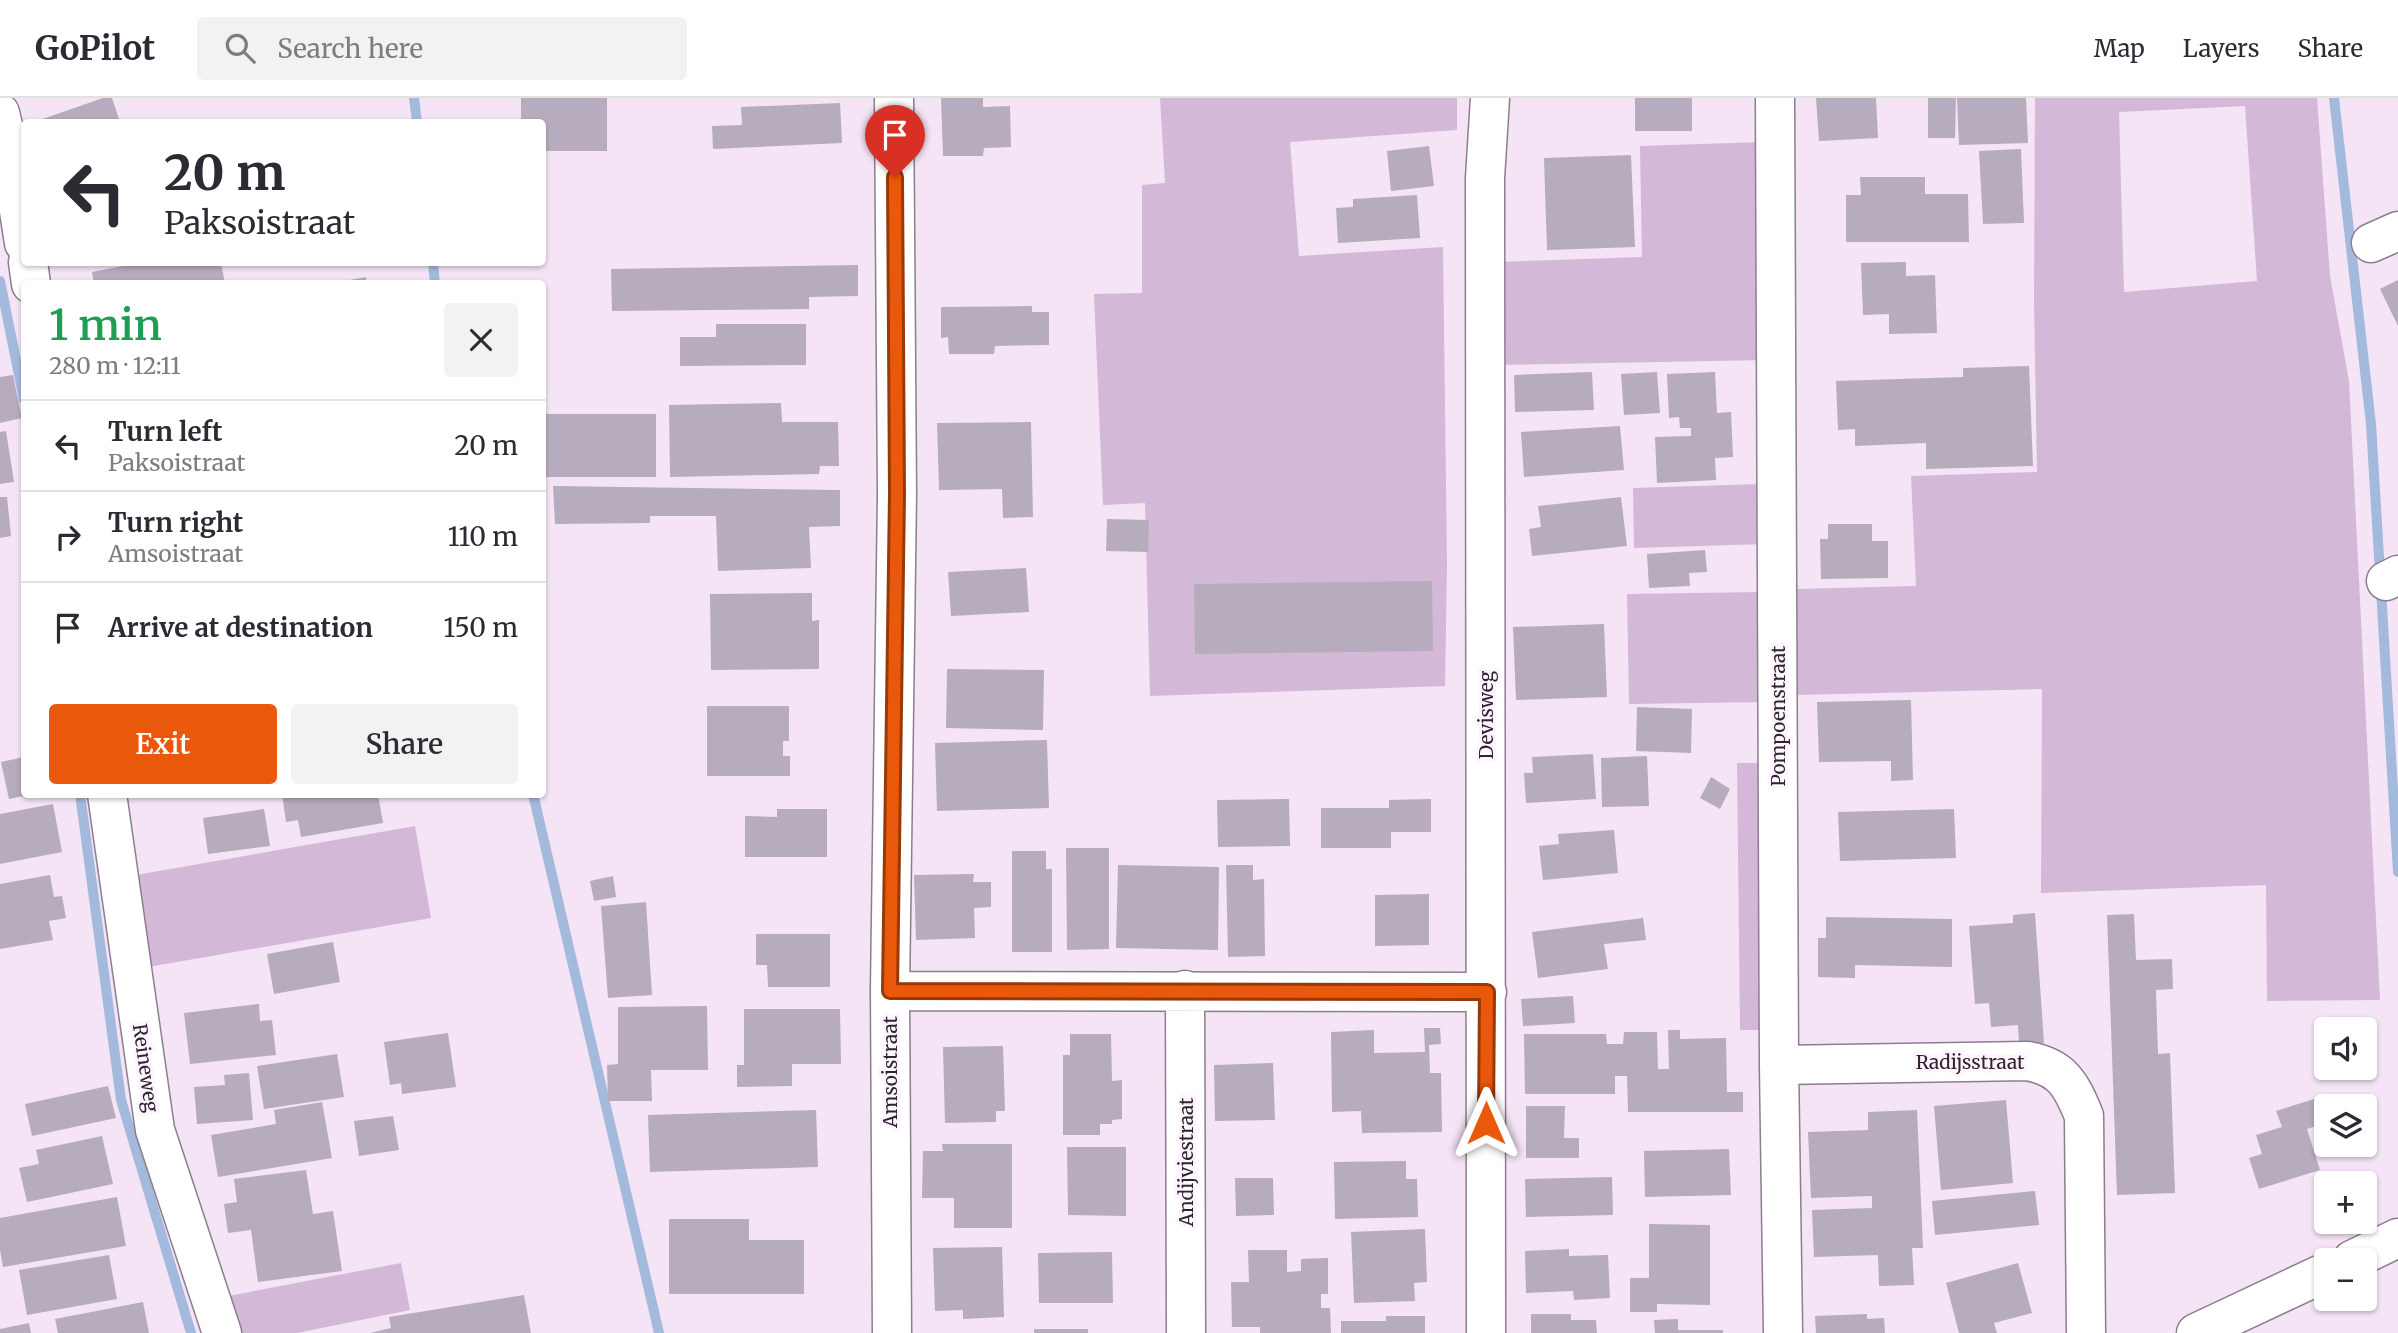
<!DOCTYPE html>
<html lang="en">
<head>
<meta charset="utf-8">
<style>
  body { margin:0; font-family:Merriweather,serif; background:#f2f2f3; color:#2b2b33; height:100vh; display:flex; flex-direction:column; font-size:26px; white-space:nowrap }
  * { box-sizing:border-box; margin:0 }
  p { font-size:23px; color:#7c7c81 }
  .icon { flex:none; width:38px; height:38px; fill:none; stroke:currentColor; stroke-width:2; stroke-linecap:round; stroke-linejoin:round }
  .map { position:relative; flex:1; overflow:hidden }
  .drawer { position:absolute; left:21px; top:182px; width:525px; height:518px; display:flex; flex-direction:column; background:#fff; border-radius:7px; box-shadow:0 2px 5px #0004 }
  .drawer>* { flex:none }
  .hud { position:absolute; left:21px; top:21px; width:525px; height:147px; border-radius:7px; box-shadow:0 2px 5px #0004; background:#fff; color:#2b2b33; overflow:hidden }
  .buttons { position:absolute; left:2314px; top:919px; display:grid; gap:14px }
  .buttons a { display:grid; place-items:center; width:63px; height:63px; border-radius:7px; background:#fff; box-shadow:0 2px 5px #0004; font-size:35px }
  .pin { position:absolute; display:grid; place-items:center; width:60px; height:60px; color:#fff; margin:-72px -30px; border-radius:50% 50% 50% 0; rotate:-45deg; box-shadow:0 0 7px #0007 }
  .pin .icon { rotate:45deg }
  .me { position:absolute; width:77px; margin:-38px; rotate:0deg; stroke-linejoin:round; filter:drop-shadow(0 0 5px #0008) }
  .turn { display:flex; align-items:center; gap:24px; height:147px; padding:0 28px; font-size:32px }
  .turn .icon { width:91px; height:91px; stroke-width:2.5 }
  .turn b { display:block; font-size:49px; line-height:60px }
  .round { display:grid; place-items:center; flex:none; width:74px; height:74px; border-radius:7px; background:#f2f2f3 }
  .head { display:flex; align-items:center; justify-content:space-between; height:119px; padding:0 28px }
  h1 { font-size:42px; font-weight:600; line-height:52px; color:#1e9e55 }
  .action { display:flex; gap:14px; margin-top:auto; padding:14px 28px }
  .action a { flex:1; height:80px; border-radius:7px; background:#ea580c; color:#fff; font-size:28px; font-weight:600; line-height:80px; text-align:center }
  .action a+a { background:#f2f2f3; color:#2b2b33 }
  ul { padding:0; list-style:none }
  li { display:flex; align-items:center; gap:21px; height:91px; padding:0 28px; border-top:2px solid #e1e1e2 }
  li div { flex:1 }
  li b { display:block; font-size:26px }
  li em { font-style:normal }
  header { display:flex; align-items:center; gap:42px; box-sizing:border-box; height:98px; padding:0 35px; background:#fff; border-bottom:2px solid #e1e1e2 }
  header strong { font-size:33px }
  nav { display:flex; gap:38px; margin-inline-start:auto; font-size:24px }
  .search { width:490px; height:63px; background:#f2f2f3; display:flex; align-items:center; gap:18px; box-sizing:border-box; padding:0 24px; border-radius:7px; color:#7c7c81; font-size:26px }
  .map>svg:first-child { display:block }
</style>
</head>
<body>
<header>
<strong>GoPilot</strong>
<div class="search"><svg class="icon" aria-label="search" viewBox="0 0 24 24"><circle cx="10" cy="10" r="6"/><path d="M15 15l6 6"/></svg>Search here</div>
<nav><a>Map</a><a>Layers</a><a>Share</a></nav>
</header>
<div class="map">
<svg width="2398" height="1235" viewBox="0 0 2398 1235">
  <rect width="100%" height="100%" fill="#f4e4f6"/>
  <!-- green -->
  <path fill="#d3b8d7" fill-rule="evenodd" d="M1160 0H1457V32L1290 44 1299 158 1443 149 1447 466 1445 588 1150 598 1145 405 1103 407 1094 196 1142 195V87L1165 85Z
    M2035 0H2317L2330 178 2349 283 2380 902 2267 903 2266 787 2041 795 2042 591 1796 597V491L1916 488 1911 378 2037 374 2034 203ZM2245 8 2257 183 2124 194 2119 14Z
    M1762 44 1766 262 1494 267 1495 164 1642 159 1640 48Z
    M1762 386 1764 446 1634 450 1633 390Z
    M1762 494 1765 604 1629 606 1627 496Z
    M1737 665H1763L1766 932H1740Z
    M415 728 431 820 148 869 136 777Z
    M401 1165 410 1212 297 1235H234L223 1199Z"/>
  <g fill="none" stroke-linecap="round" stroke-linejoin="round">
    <!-- stream -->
    <path stroke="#a3badd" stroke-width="10" d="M414 0 417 24
      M2334 0 2371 326 2398 774
      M433 164 435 186
      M0 183 24 302
      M80 696 121 1002 191 1235
      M533 696 659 1235"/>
  </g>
  <!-- building -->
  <path fill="#b6acbe" d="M103 0H112L120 24H34Z
    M521 0H607V53H542V24H521Z
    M941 0H983V9L1010 8 1011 49 984 50 983 58H943Z
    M1635 0H1692V33H1635Z
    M1816 0H1876L1878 40 1819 43Z
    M1928 0H1956L1955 40H1928Z
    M1957 0H2026L2028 45 1959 47Z
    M840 5 842 45 713 51 712 28 742 27 741 9Z
    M1429 48 1434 88 1391 93 1387 53Z
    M2021 51 2024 125 1983 126 1979 53Z
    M1631 57 1635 149 1547 152 1544 60Z
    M1860 79H1925V96H1968L1969 144H1846V97H1861Z
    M1417 97 1420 140 1338 145 1336 110 1353 109V101Z
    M144 164H221L225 186H94L92 174Z
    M1906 164V178L1935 177 1937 235 1889 236V216L1863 217 1861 165Z
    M858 167V198L809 199V211L612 213 611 171Z
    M366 179 367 186H339V184Z
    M2398 182V228L2380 191Z
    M1032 208V214H1049V247L995 248 994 256H949L948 239 941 240V209Z
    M716 226H806V267L680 268V239H716Z
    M2029 268 2033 368 1926 371V345L1855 348V331L1838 332 1836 283 1963 279V270Z
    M1592 274 1594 312 1515 314 1514 277Z
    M1657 274 1660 315 1624 317 1621 276Z
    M1715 274 1717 315 1731 314 1733 359 1715 360 1716 382 1657 385 1655 339 1691 338V330H1680L1679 319 1669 320 1667 276Z
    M13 277 22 320 0 325V279Z
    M781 305 782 324H838L839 368H820L819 376 670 379 669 307Z
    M542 316H656V379H542Z
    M1031 324 1033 419 1003 420 1002 391 939 392 937 325Z
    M1620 328 1624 372 1524 379 1521 334Z
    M6 333 14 384 0 386V334Z
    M553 388 840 392V428L809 429 811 470 718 473 716 418H650V425L555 426Z
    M0 399H7L11 438 0 440Z
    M1621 399 1627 448 1532 458 1529 431 1541 429 1538 408Z
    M1107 421 1149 422 1148 454 1106 453Z
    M1828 426H1872V443H1888V480L1821 481 1820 441H1828Z
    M1705 452 1707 474 1689 475 1690 488 1649 490 1647 456Z
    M1026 470 1029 514 951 518 948 474Z
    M1432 483 1433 553 1195 556 1194 486Z
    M812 495V523L819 522V571L711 572 710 496Z
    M1604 526 1607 599 1516 602 1513 529Z
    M947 571 1044 572 1043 632 946 630Z
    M1911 602 1913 682 1891 683V663L1819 664 1817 604Z
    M707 608H789V643H783V658H790V678H707Z
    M1637 609 1692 611 1691 655 1636 653Z
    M1047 642 1049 710 937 713 935 645Z
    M1593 656 1596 701 1526 705 1524 675H1533L1532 659Z
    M1647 658 1649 708 1602 709 1601 660Z
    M24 659V698L9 701 1 664Z
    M1711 679 1730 691 1720 711 1700 700Z
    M282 696H378L383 725 301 739 298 722 286 724Z
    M1289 701 1290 748 1218 749 1217 702Z
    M1431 701V734H1391V750H1321V710H1389V702Z
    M53 706 62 754 0 766V716Z
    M264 711 270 748 208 756 203 720Z
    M777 711H827V759H745V718L777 719Z
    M1954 711 1956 760 1840 763 1838 714Z
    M1614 732 1618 775 1543 782 1539 748 1559 746 1558 736Z
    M1066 750H1109V851L1067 852Z
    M1012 753H1046V771H1052V854H1012Z
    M1118 767 1219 769 1218 852 1116 850Z
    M1226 767H1253V782L1264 781 1265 858 1228 859Z
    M974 776 973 784H991V809L974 810 975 840 916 842 914 777Z
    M50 777 54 799 62 798 66 820 49 823 53 842 0 851V786Z
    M613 778 616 799 594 803 590 783Z
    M1429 796V847L1375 848V797Z
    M646 804 652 897 608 900 601 808Z
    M2035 815 2044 945 2019 946 2018 927 1991 929 1989 905 1975 906 1969 828 2013 825V817Z
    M2134 816 2136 862 2172 861 2173 891 2156 892 2158 956 2170 955 2175 1095 2117 1097 2107 817Z
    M1826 819 1952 821V869L1855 867V880L1818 879V840H1826Z
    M1643 820 1646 842 1604 846 1608 871 1538 880 1532 834Z
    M756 836H830V889H768L767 867H756Z
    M333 844 340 884 274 896 267 856Z
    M1573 898 1575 925 1523 928 1521 901Z
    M259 906 260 923 272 922 276 957 190 966 184 915Z
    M707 908 708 972H651L652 1003H608L607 967 618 966V909Z
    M744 911H840L841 966H792V988L737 989V967H744Z
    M1424 930H1440L1441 946 1429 947 1430 975H1441L1442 1034 1362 1035 1361 1013 1332 1014 1331 934 1374 932V955L1425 954Z
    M1668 932H1680V941L1726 940 1727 994H1743V1014H1628L1627 978H1615V996H1525L1524 936H1606L1607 946H1623L1624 934H1657L1658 971H1669Z
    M448 935 456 989 402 996 401 985 390 987 384 944Z
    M1070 936H1111L1112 983 1122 982V1021L1112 1022V1026H1100V1037H1063V957H1070Z
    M1003 948 1005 1013H996V1024L945 1025 943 949Z
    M337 956 344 999 264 1011 257 968Z
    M1273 965 1275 1022 1215 1023 1214 967Z
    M249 975 253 1022 197 1026 194 989 225 987 224 977Z
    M108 988 116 1020 32 1038 25 1006Z
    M2314 1001 2322 1026 2307 1031 2320 1072 2259 1091 2249 1060 2262 1056 2256 1037 2282 1029 2276 1013Z
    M2006 1002 2013 1085 1941 1092 1934 1008Z
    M322 1004 332 1060 218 1079 211 1037 276 1026 274 1012Z
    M1526 1008H1565L1564 1040H1579V1060H1526Z
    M816 1012 818 1069 650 1074 648 1017Z
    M1917 1012 1923 1150H1912L1914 1187 1879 1188 1878 1157 1814 1159 1812 1112 1872 1110V1098L1811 1100 1808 1034 1868 1032V1014Z
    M393 1018 399 1052 359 1058 354 1023Z
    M102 1038 113 1086 27 1104 19 1070 39 1066 36 1052Z
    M942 1046H1012V1130H954V1100H922L923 1053H943Z
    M1067 1049H1126V1118L1068 1117Z
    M1729 1051 1731 1097 1645 1099 1644 1053Z
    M1406 1063V1081H1417L1418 1119 1335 1121 1334 1064Z
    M306 1072 313 1116 333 1113 342 1173 258 1184 251 1132 228 1135 224 1106 237 1104 234 1081Z
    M1612 1079 1613 1117 1526 1119 1525 1081Z
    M1235 1080H1273L1274 1117 1236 1118Z
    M2035 1093 2039 1127 1935 1137 1932 1103Z
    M117 1099 126 1148 3 1169 0 1152V1120Z
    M669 1121H749V1142H804V1196H669Z
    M1649 1126 1710 1127V1207L1657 1206V1214H1630V1180H1649Z
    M1425 1131 1427 1184 1414 1185 1415 1203 1354 1205 1351 1134Z
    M1002 1149 1004 1219 963 1221V1212L935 1213 933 1150Z
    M1569 1151V1158L1608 1157 1610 1200 1574 1202 1573 1193 1526 1195 1525 1153Z
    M1248 1152H1287V1174L1301 1173V1161L1328 1160V1196H1321V1210H1330L1331 1235H1260V1229H1232L1231 1184H1249Z
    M1112 1154 1113 1205H1039L1038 1155Z
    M109 1157 117 1201 27 1217 19 1172Z
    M2018 1165 2032 1215 1994 1225 1997 1235H1959L1946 1185Z
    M524 1197 531 1235H370L391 1230 389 1219Z
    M143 1204 149 1235H58L55 1221Z
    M1531 1216H1571V1222H1596L1597 1235H1531Z
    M1867 1216V1221L1884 1220 1885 1235H1816L1815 1218Z
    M1386 1218H1425V1235H1341V1223H1386Z
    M1678 1221V1232H1723V1235H1655L1654 1222Z
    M29 1225 31 1235H0V1231Z
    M1034 1231H1088V1235H1034Z"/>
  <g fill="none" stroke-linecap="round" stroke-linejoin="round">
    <defs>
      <path id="street" d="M1775 0 1779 967 1783 1235
        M0 15 11 61 24 145
        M2371 145 2398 133
        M28 164 31 186
        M2386 483 2398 477
        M107 696 155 1032 222 1235
        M1185 892 1186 1235
        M890 893 1487 894
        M1779 967 2027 963C2062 969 2071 986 2084 1018L2086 1235
        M2352 1162 2398 1140
        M892 1235 890 893 897 396 894 0
        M1486 1235 1485 80 1490 0
        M2196 1235 2326 1174"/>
    </defs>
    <!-- street casing -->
    <use href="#street" stroke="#8c7e8e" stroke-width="41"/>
    <!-- street -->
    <use href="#street" stroke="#fff" stroke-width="38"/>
  </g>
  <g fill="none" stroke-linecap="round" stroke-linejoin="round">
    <defs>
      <path id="route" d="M895 79 897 396 890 893 1487 894 1486 1025"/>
    </defs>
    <!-- route casing -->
    <use href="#route" stroke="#983908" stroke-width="18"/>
    <!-- route -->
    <use href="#route" stroke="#ea580c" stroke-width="12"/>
  </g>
  <g text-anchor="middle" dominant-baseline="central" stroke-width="7" stroke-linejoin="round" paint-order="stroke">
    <!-- street labels -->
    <g font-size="19" fill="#2c262c" stroke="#fdf4ff">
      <text transform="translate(1486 617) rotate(-90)">Devisweg</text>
      <text transform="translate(1778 618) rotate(-90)">Pompoenstraat</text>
      <text x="1970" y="964">Radijsstraat</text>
      <text transform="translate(146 970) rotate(82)">Reineweg</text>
      <text transform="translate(890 974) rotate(-90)">Amsoistraat</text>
      <text transform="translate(1186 1064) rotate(-90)">Andijviestraat</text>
    </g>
  </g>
</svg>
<div class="buttons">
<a><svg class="icon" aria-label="sound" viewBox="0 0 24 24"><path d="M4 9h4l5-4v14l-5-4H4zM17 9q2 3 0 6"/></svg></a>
<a><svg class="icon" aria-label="layers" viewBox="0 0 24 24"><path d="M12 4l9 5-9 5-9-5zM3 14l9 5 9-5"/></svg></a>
<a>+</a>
<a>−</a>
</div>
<div class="pin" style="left:895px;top:79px;background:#d93025"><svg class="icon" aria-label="arrive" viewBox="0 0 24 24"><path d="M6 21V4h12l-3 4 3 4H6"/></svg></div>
<svg class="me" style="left:1486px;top:1025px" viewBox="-20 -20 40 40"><path d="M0-17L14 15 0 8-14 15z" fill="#ea580c" stroke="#fff" stroke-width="4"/></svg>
<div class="hud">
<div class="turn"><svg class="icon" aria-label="left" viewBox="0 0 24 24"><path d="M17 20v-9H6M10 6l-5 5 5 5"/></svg><div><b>20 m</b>Paksoistraat</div></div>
</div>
<section class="drawer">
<div class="head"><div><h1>1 min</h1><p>280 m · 12:11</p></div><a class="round"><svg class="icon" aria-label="close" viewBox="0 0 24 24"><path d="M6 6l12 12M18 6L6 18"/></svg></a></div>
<ul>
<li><svg class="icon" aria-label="left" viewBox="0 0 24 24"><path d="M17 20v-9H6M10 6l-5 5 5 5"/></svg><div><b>Turn left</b><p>Paksoistraat</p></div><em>20 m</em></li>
<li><svg class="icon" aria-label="right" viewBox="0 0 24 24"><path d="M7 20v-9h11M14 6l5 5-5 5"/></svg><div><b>Turn right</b><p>Amsoistraat</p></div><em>110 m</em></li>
<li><svg class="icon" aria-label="arrive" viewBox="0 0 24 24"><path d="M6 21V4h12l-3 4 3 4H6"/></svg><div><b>Arrive at destination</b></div><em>150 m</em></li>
</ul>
<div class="action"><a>Exit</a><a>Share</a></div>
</section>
</div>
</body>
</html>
